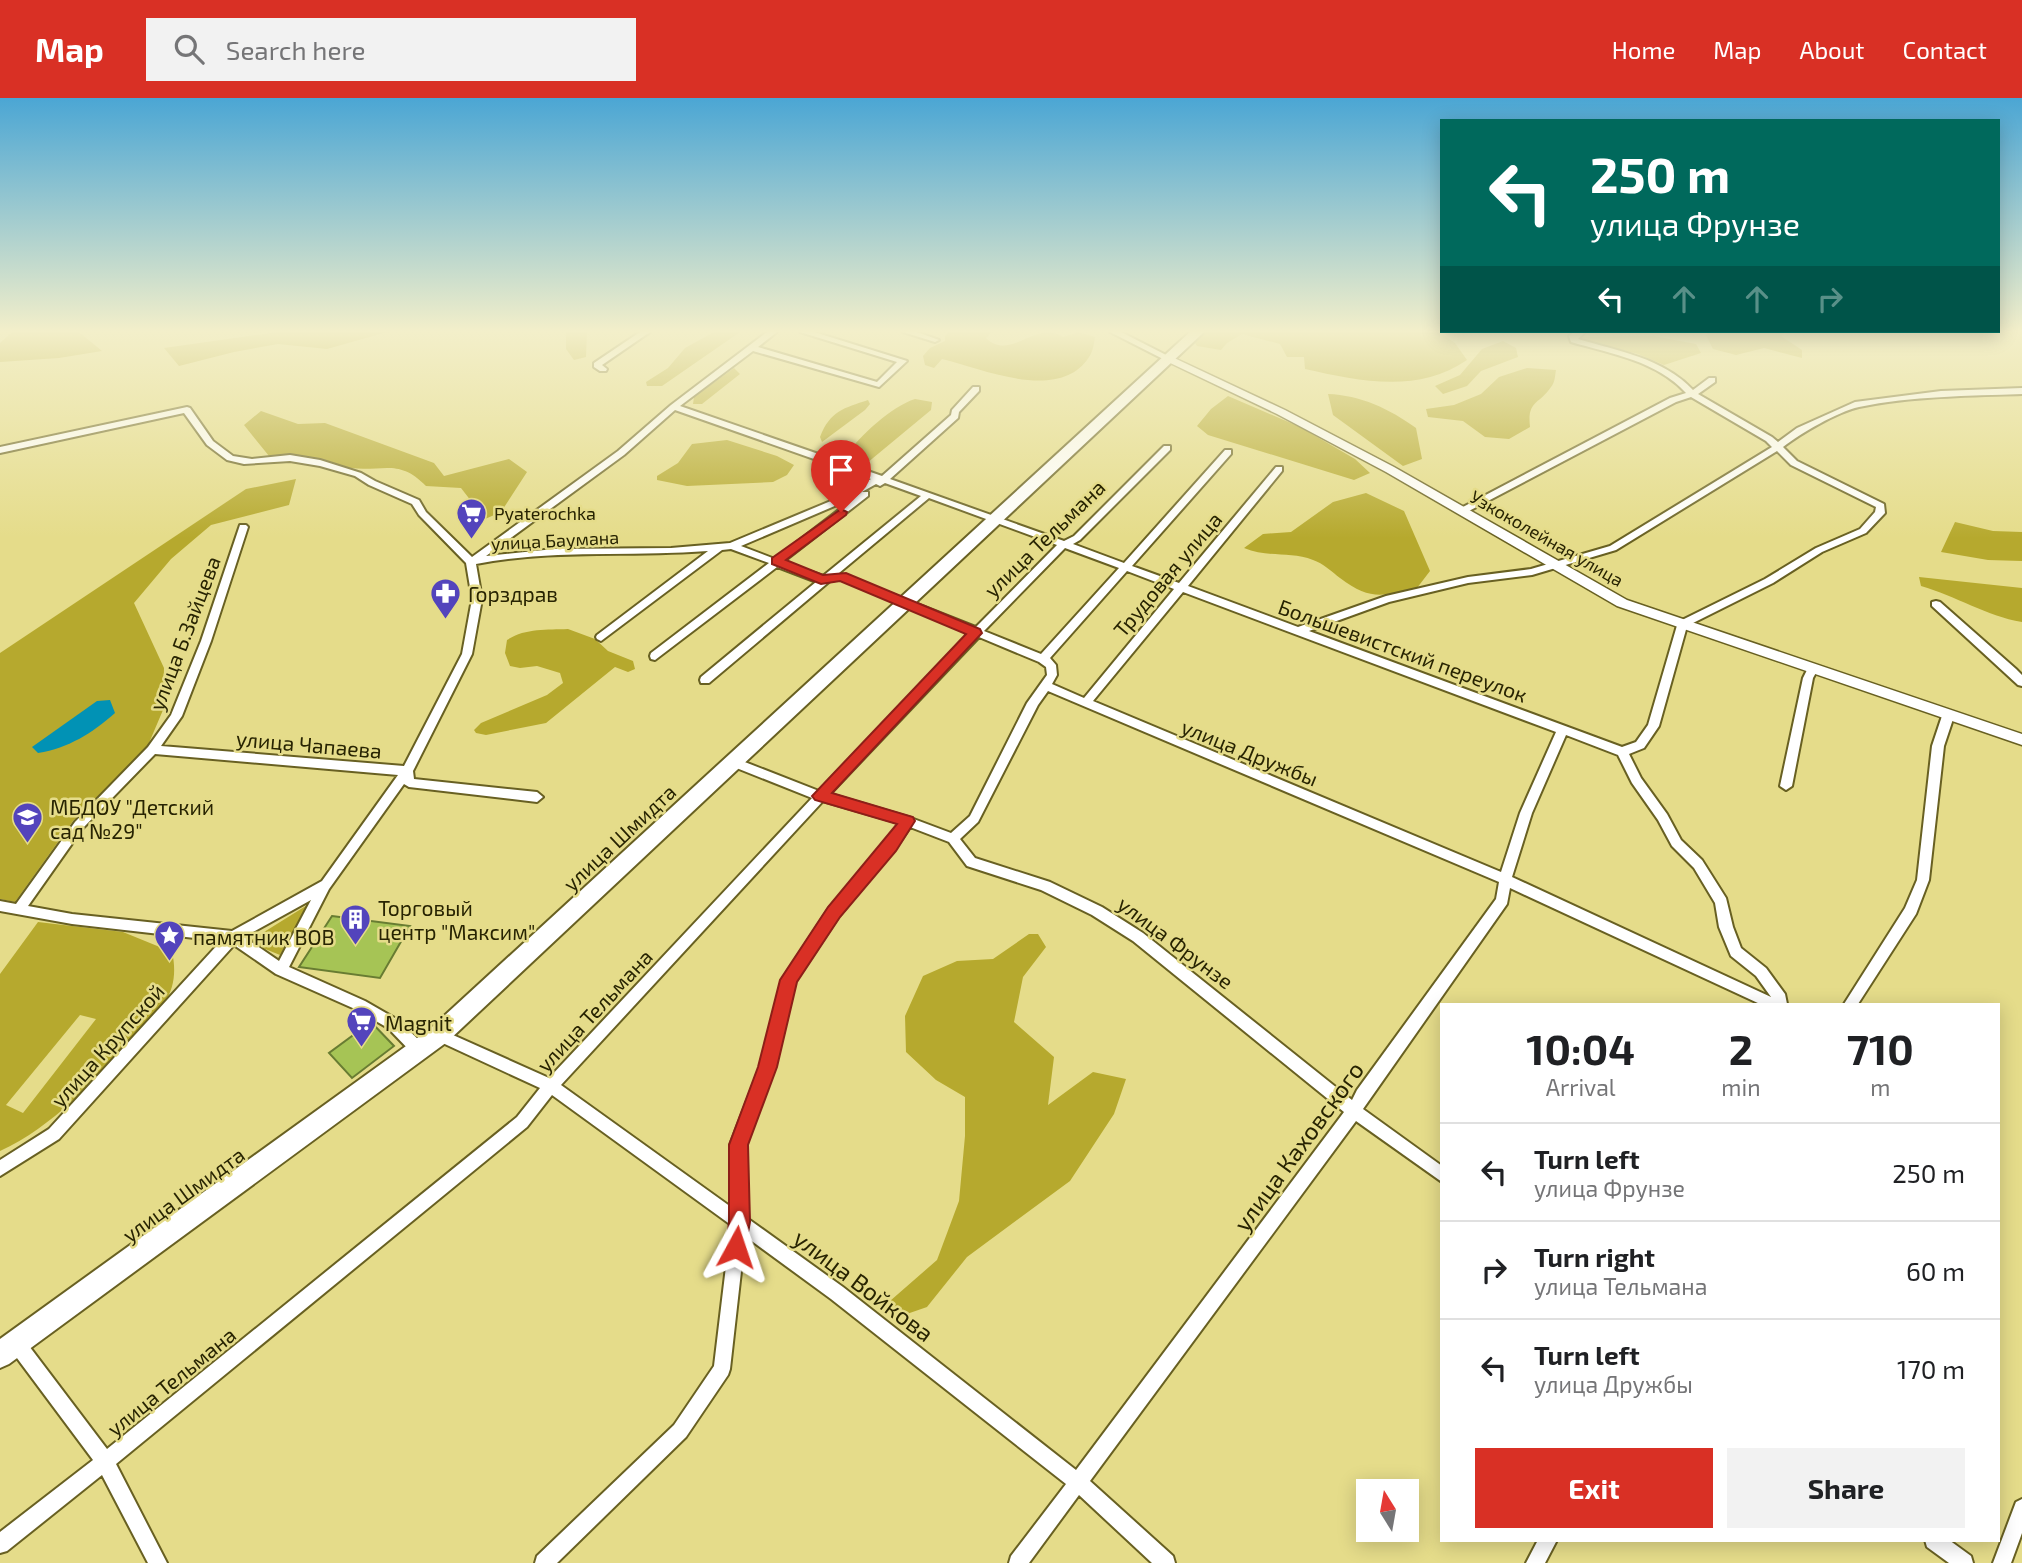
<!DOCTYPE html>
<html lang="en">
<head>
<meta charset="utf-8">
<style>
  body { margin:0; font-family:"Exo 2",sans-serif; background:#f2f2f2; color:#202124; height:100vh; display:flex; flex-direction:column; font-size:26px; white-space:nowrap }
  * { box-sizing:border-box; margin:0 }
  p { font-size:23px; color:#757577 }
  .icon { flex:none; width:38px; height:38px; fill:none; stroke:currentColor; stroke-width:2; stroke-linecap:round; stroke-linejoin:round }
  .map { position:relative; flex:1; overflow:hidden }
  .details { position:absolute; left:1440px; top:905px; width:560px; height:539px; display:flex; flex-direction:column; background:#fff; border-radius:0px; box-shadow:0 4px 18px #0003 }
  .details>* { flex:none }
  .top-card { position:absolute; left:1440px; top:21px; width:560px; height:214px; border-radius:0px; box-shadow:0 4px 18px #0003; background:#00695c; color:#fff; overflow:hidden }
  .needle { width:46px; rotate:349deg }
  .controls { position:absolute; left:1356px; top:1381px; display:grid; gap:14px }
  .controls a { display:grid; place-items:center; width:63px; height:63px; border-radius:0px; background:#fff; box-shadow:0 4px 18px #0003; font-size:35px }
  .pin { position:absolute; display:grid; place-items:center; width:60px; height:60px; color:#fff; margin:-72px -30px; border-radius:50% 50% 50% 0; rotate:-45deg; box-shadow:0 0 7px #0007 }
  .pin .icon { rotate:45deg }
  .me { position:absolute; width:77px; margin:-38px; rotate:5deg; stroke-linejoin:round; filter:drop-shadow(0 0 5px #0008) }
  .turn { display:flex; align-items:center; gap:24px; height:147px; padding:0 35px; font-size:32px }
  .turn .icon { width:91px; height:91px; stroke-width:2.5 }
  .turn b { display:block; font-size:49px; line-height:60px }
  .lanes { display:flex; align-items:center; height:66px; padding:0 35px; background:#0003; justify-content:center; gap:35px; direction:ltr }
  .lanes .off { opacity:.35 }
  .eta { display:flex; justify-content:space-evenly; align-items:center; height:119px; text-align:center }
  .eta b { font-size:42px; font-weight:700; line-height:49px }
  .primary-button { display:flex; gap:14px; margin-top:auto; padding:14px 35px }
  .primary-button a { flex:1; height:80px; border-radius:0px; background:#d93025; color:#fff; font-size:28px; font-weight:700; line-height:80px; text-align:center }
  .primary-button a+a { background:#f2f2f2; color:#202124 }
  ul { padding:0; list-style:none }
  li { display:flex; align-items:center; gap:21px; height:98px; padding:0 35px; border-top:2px solid #e0e0e0 }
  li div { flex:1 }
  li b { display:block; font-size:26px }
  li em { font-style:normal }
  header { display:flex; align-items:center; gap:42px; box-sizing:border-box; height:98px; padding:0 35px; background:#d93025; color:#fff }
  header strong { font-size:33px }
  nav { display:flex; gap:38px; margin-inline-start:auto; font-size:24px }
  .search { width:490px; height:63px; background:#f2f2f2; display:flex; align-items:center; gap:18px; box-sizing:border-box; padding:0 24px; border-radius:0px; color:#757577; font-size:26px }
  .map>svg:first-child { display:block }
</style>
</head>
<body>
<header>
<strong>Map</strong>
<div class="search"><svg class="icon" aria-label="search" viewBox="0 0 24 24"><circle cx="10" cy="10" r="6"/><path d="M15 15l6 6"/></svg>Search here</div>
<nav><a>Home</a><a>Map</a><a>About</a><a>Contact</a></nav>
</header>
<div class="map">
<svg width="2022" height="1465" viewBox="0 0 2022 1465">
  <rect width="100%" height="100%" fill="#e5dc8a"/>
  <!-- green -->
  <path fill="#b6a92e" fill-rule="evenodd" d="M12 234H79L102 253 59 260 0 264V245Z
    M278 234H387L327 251 278 246 234 254 179 268 164 250Z
    M566 234H587L586 259 574 262 566 251Z
    M714 234H740L662 288H647L646 284 668 270 685 250Z
    M949 234H992L986 240C1010 264 1036 221 1063 239L1078 234 1095 239C1094 245 1093 254 1089 259 1060 305 983 271 942 261L934 270 925 267 923 258 930 250 945 243V238Z
    M1204 234H1439L1455 245 1467 262C1418 296 1359 283 1305 271L1304 259H1287L1280 246 1242 236 1227 245 1221 252 1197 248 1195 245Z
    M1708 234H1786L1781 238 1802 252V260L1764 250 1736 257 1713 251 1706 237Z
    M1653 238 1696 246 1701 255 1664 267 1638 256 1581 241 1583 239Z
    M1503 243 1516 250 1518 259 1481 273 1467 288 1443 296 1435 288 1460 277 1482 251Z
    M734 270 740 276 702 306H693L694 299Z
    M1527 270 1556 272C1555 277 1555 285 1551 289 1539 307 1527 302 1530 329L1509 341 1485 339 1463 323 1428 319 1426 311 1454 307 1481 296 1499 279Z
    M1328 296C1360 297 1390 311 1416 330L1422 361 1403 368 1333 317Z
    M1228 298 1300 329 1355 361 1370 375 1354 382 1208 337 1197 328 1211 311Z
    M915 301 932 304 931 312 867 365C858 368 847 368 846 357 860 338 892 308 915 301Z
    M868 302 870 306 865 312 822 344 820 339C830 313 844 310 868 302Z
    M261 313 298 326 325 325 434 365 444 378 509 361 527 374 501 414 485 421 461 390 426 388C399 360 383 374 350 370 322 367 298 356 269 358L244 327Z
    M727 342 777 358 794 367 787 377 773 384 687 388 657 382V378L678 365 692 346Z
    M296 381 289 407 211 427 171 461 134 505 164 570 163 612 146 652 73 723 15 804 0 801V555L246 391Z
    M1366 395 1404 413 1430 473 1417 490C1383 498 1370 503 1340 480 1332 474 1323 465 1313 462 1290 453 1267 460 1244 450L1263 436 1291 434 1333 404Z
    M1955 424 1993 433 2022 434V463L1988 462 1941 454Z
    M1919 479 2022 490V524C1986 518 1956 498 1921 488Z
    M568 531 595 541 608 553 633 563 635 571 628 574 615 569 546 625 486 637 476 635 474 632 481 625 547 597 563 585 560 575 537 568 520 570 510 568 505 555 507 542C525 530 547 532 568 531Z
    M309 806 280 857 248 844Z
    M38 824 123 834 172 854C176 871 175 890 164 905 157 917 145 927 135 938 96 981 53 1029 0 1053V876ZM80 917 96 921 23 1015 6 1007Z
    M1029 836H1038L1046 849 1023 879 1014 924 1054 959 1048 1007 1093 974 1126 981 1114 1016 1070 1083 967 1159 927 1209 901 1218 891 1213 890 1203 937 1162 959 1103 965 1038V999L936 982 906 954 905 918 923 878 957 863 993 861Z"/>
  <!-- water -->
  <path fill="#0192b5" d="M110 602 115 615C92 635 69 650 38 655L32 649 97 603Z"/>
  <!-- building -->
  <path fill="#a6c455" stroke="#687c32" stroke-width="2" d="M332 818 410 828 380 880 299 869Z
    M371 924 394 948 352 980 329 955Z"/>
  <g fill="none" stroke-linecap="round" stroke-linejoin="round">
    <defs>
      <path id="minor" d="M640 234H650L602 267 607 271 606 273H600L594 269V265Z
        M767 234H777L758 249 877 284 897 264 800 234H814L907 263 879 289 753 253 680 308 882 378 951 317 952 312 973 289H979V293L959 314 958 320 890 381 1064 443 1074 438 1164 348H1170V352L1080 442 1073 446 1124 465 1225 352H1231V356L1132 468 1179 485 1276 369H1282V373L1188 488 1298 529 1386 498 1468 479 1531 471 1610 448 1772 349 1766 343 1691 299 1676 304 1467 414H1461V410L1670 300 1686 295C1657 263 1612 256 1571 244L1569 238 1574 234H1585L1578 241C1618 253 1663 260 1693 292L1709 280H1715V284L1698 296 1772 339 1778 344 1797 330 1855 304 1941 293 2022 290V296C1968 298 1912 298 1859 309 1837 314 1801 335 1783 349L1797 363 1884 406 1885 415 1866 435 1822 454 1773 485 1687 528 1659 628 1644 650 1629 656 1641 680 1667 716 1681 742 1702 762 1726 800 1733 829 1741 850 1766 870 1785 896 1787 906H1760L1510 790 1507 806 1363 1011 1442 1068V1084L1356 1023 1090 1383 1173 1458 1175 1465H1152L1079 1397 1029 1465H1009L1011 1458 1066 1386 831 1201 745 1138 730 1271 728 1277 686 1339 557 1465H535L537 1458 674 1327 714 1268 731 1127 552 997 527 1029 116 1366 167 1465H148L102 1377 7 1453 0 1455V1434L93 1362 11 1252 9 1246 11 1240 17 1238 23 1240 107 1351 517 1019 540 990 434 941 432 937 434 933 439 931 444 933 549 980 812 700 729 667 727 664 729 661H737L819 693 970 535 840 481 830 483 709 585H701L700 582 701 579 816 484 777 469 655 562 651 561 650 558 651 555 769 465 731 451 722 452 601 543 597 541 596 539 597 537 708 453C631 459 552 451 476 466L482 501 472 556 413 673 414 681 537 694 543 699 537 704 409 689 404 686 329 791 289 869 365 903 398 922 424 947 426 952 424 957 419 958 414 957 388 930 355 911 276 876 234 847 59 1041 0 1078V1062L49 1031 221 843 72 826 0 813V803L16 806 75 724 148 649 171 617 201 543 240 427H246L248 429 211 543 182 618 161 648 404 668 462 556 472 501 466 465 419 417 412 406 369 387 355 378 320 368 290 363 244 366 227 362 207 347 184 315 0 355V349L187 309 190 310 213 343 233 358 252 361 290 357 320 362 361 375 375 383 419 402 426 414 472 459 618 353 671 307ZM675 312 871 381 838 400 730 445 671 450 554 451 486 458 624 357ZM1777 353 1791 367 1876 409 1875 414 1860 431 1816 450 1765 481 1678 524 1648 627 1636 644 1622 649 1309 533 1389 504 1468 485 1532 477 1616 452ZM885 385 921 398 823 478 783 464 868 398V394H862L775 461 741 448 844 404 876 386 880 388ZM929 400 1057 447 976 529 839 475ZM1065 450 1119 470 1041 556 984 533ZM1127 473 1174 491 1084 600 1052 586 1057 577 1056 567 1050 560ZM1183 494 1556 634 1520 715 1501 774 1093 603ZM979 539 1039 564 1046 569 1047 577 1027 605 970 718 951 735 911 720 830 696ZM1048 593 1499 784 1496 801 1357 992 1352 1002 1143 835 1102 809 1050 784 975 760 960 741 978 724 1038 607ZM1566 637 1618 657 1632 685 1658 722 1672 748 1694 770 1715 805 1719 829 1731 858 1756 878 1771 899 1512 779 1532 715ZM155 656 398 677 322 783 232 833 72 816 28 808 83 730ZM823 703 899 725 887 745 829 810 782 882 760 969 730 1047 731 1109 561 987ZM910 729 949 744 967 768 1041 792 1092 817 1133 843 1344 1014 1076 1372 843 1189 747 1120 746 1047 774 969 795 884 839 818 895 751ZM311 802 279 863 244 839Z
        M903 234H917L939 242 935 244Z
        M1110 234H1121L1174 261 1167 263Z
        M1936 503 1940 504 2016 571 2022 577V588L2018 587 1932 508V504Z
        M1813 567 1818 571 1813 580 1792 688 1786 692 1780 688 1803 580 1809 568Z
        M1948 614 1954 618 1944 648 1929 782 1916 816 1858 906H1844L1905 810 1917 782 1932 648 1942 618Z
        M2022 1401V1435L2011 1465H1993L2016 1404Z
        M1538 1442H1557L1545 1465H1526Z
        M1925 1442H1949L1971 1458 1973 1465H1949L1927 1449Z"/>
      <path id="tertiary" d="M1170 258 1285 312 1394 369 1627 502 2022 636V647L1617 508 1386 374 1277 316 1166 263V259Z"/>
      <path id="primary" d="M1190 234H1204L447 944 9 1266 0 1270V1241L431 930Z"/>
    </defs>
    <!-- minor casing -->
    <use href="#minor" stroke="#686022" stroke-width="4"/>
    <!-- tertiary casing -->
    <use href="#tertiary" stroke="#686022" stroke-width="3"/>
    <!-- primary casing -->
    <use href="#primary" stroke="#686022" stroke-width="4"/>
    <!-- minor -->
    <use href="#minor" fill="#fff" fill-rule="evenodd"/>
    <!-- tertiary -->
    <use href="#tertiary" fill="#fff" fill-rule="evenodd"/>
    <!-- primary -->
    <use href="#primary" fill="#fff" fill-rule="evenodd"/>
  </g>
  <!-- sky -->
  <linearGradient id="sky" x2="0" y2="1"><stop stop-color="#4ba6d4"/><stop offset="0.53" stop-color="#f3efca"/><stop offset="1" stop-color="#f3efca" stop-opacity="0"/></linearGradient>
  <rect width="2022" height="440" fill="url(#sky)"/>
  <!-- route -->
  <path fill="#d93025" stroke="#8d1f18" stroke-width="2" d="M841 411 847 414 846 417 786 462 823 477 846 475 980 531 982 535 832 695 913 719 915 723 896 753 840 819 797 884 777 969 748 1047 750 1124 744 1156 736 1159 729 1156 726 1149 729 1124V1047L758 969 780 882 828 809 897 726 815 702 812 698 966 536 840 483 821 486 772 466V460Z"/>
  <!-- icons -->
  <defs>
    <symbol id="supermarket-pin" viewBox="-11 -11 22 30"><path d="M0 17L-7.5 6A9.5 9.5 0 1 1 7.5 6Z" fill="#5344bc" stroke="#e5dc8a"/><path d="M-6-5.5h2.5l.6 2H6L4.5 2H-2.5L-4.4-4H-6ZM-1.5 3.2a1.3 1.3 0 1 0 .1 0ZM3 3.2a1.3 1.3 0 1 0 .1 0Z" fill="#fff"/></symbol>
    <symbol id="pharmacy-pin" viewBox="-11 -11 22 30"><path d="M0 17L-7.5 6A9.5 9.5 0 1 1 7.5 6Z" fill="#5344bc" stroke="#e5dc8a"/><path d="M-2-6h4v4h4v4h-4v4h-4v-4h-4v-4h4Z" fill="#fff"/></symbol>
    <symbol id="school-pin" viewBox="-11 -11 22 30"><path d="M0 17L-7.5 6A9.5 9.5 0 1 1 7.5 6Z" fill="#5344bc" stroke="#e5dc8a"/><path d="M0-5L7-2L0 1L-7-2ZM-4 1L0 2.5L4 1V4Q0 6-4 4Z" fill="#fff"/></symbol>
    <symbol id="building-pin" viewBox="-11 -11 22 30"><path d="M0 17L-7.5 6A9.5 9.5 0 1 1 7.5 6Z" fill="#5344bc" stroke="#e5dc8a"/><path d="M-4-6H4V6H1V3H-1V6H-4ZM-2.5-4.3h1.7v1.8h-1.7ZM.8-4.3h1.7v1.8H.8ZM-2.5-1h1.7V.8h-1.7ZM.8-1h1.7V.8H.8Z" fill="#fff"/></symbol>
    <symbol id="sight-pin" viewBox="-11 -11 22 30"><path d="M0 17L-7.5 6A9.5 9.5 0 1 1 7.5 6Z" fill="#5344bc" stroke="#e5dc8a"/><path d="M0-6L1.8-2.2L6-1.7L2.9 1.2L3.7 5.4L0 3.3L-3.7 5.4L-2.9 1.2L-6-1.7L-1.8-2.2Z" fill="#fff"/></symbol>
  </defs>
  <g fill-rule="evenodd">
    <use href="#supermarket-pin" x="454" y="398" width="35" height="47"/>
    <use href="#pharmacy-pin" x="428" y="478" width="35" height="47"/>
    <use href="#school-pin" x="10" y="702" width="35" height="47"/>
    <use href="#building-pin" x="338" y="804" width="35" height="47"/>
    <use href="#sight-pin" x="152" y="820" width="35" height="47"/>
    <use href="#supermarket-pin" x="344" y="906" width="35" height="47"/>
  </g>
  <g text-anchor="middle" dominant-baseline="central" stroke-width="5" stroke-linejoin="round" paint-order="stroke">
    <!-- far-poi labels -->
    <g font-size="18" fill="#282402" stroke="#e5dc8a" text-anchor="start">
      <text x="494" y="415">Pyaterochka</text>
    </g>
    <!-- far-street labels -->
    <g font-size="18" fill="#282402" stroke="#e5dc8a">
      <text transform="translate(1547 440) rotate(30)">Узкоколейная улица</text>
      <text transform="translate(555 442) rotate(-3)">улица Баумана</text>
    </g>
    <!-- street labels -->
    <g font-size="21" fill="#282402" stroke="#e5dc8a">
      <text transform="translate(1044 440) rotate(-44)">улица Тельмана</text>
      <text transform="translate(1167 476) rotate(-50)">Трудовая улица</text>
      <text transform="translate(184 535) rotate(-69)">улица Б.Зайцева</text>
      <text transform="translate(1403 552) rotate(20)">Большевистский переулок</text>
      <text transform="translate(309 646) rotate(5)">улица Чапаева</text>
      <text transform="translate(1250 654) rotate(22)">улица Дружбы</text>
      <text transform="translate(619 739) rotate(-43)">улица Шмидта</text>
      <text transform="translate(1176 844) rotate(37)">улица Фрунзе</text>
      <text transform="translate(594 912) rotate(-47)">улица Тельмана</text>
      <text transform="translate(107 947) rotate(-48)">улица Крупской</text>
      <text transform="translate(183 1096) rotate(-36)">улица Шмидта</text>
      <text transform="translate(171 1283) rotate(-39)">улица Тельмана</text>
    </g>
    <!-- poi labels -->
    <g font-size="21" fill="#282402" stroke="#e5dc8a" text-anchor="start">
      <text x="468" y="495">Горздрав</text>
      <text x="50" y="708">МБДОУ "Детский<tspan x="50" dy="24">сад №29"</tspan></text>
      <text x="378" y="809">Торговый<tspan x="378" dy="24">центр "Максим"</tspan></text>
      <text x="193" y="838">памятник ВОВ</text>
      <text x="385" y="924">Magnit</text>
    </g>
    <!-- near-street labels -->
    <g font-size="24" fill="#282402" stroke="#e5dc8a">
      <text transform="translate(1298 1048) rotate(-54)">улица Каховского</text>
      <text transform="translate(864 1187) rotate(37)">улица Войкова</text>
    </g>
  </g>
</svg>
<div class="controls">
<a><svg class="needle" viewBox="-14 -14 28 28"><path d="M0-13l5 13h-10z" fill="#e53935"/><path d="M0 13l5-13h-10z" fill="#757577"/></svg></a>
</div>
<div class="pin" style="left:841px;top:414px;background:#d93025"><svg class="icon" aria-label="arrive" viewBox="0 0 24 24"><path d="M6 21V4h12l-3 4 3 4H6"/></svg></div>
<svg class="me" style="left:736px;top:1149px" viewBox="-20 -20 40 40"><path d="M0-17L14 15 0 8-14 15z" fill="#d93025" stroke="#fff" stroke-width="4"/></svg>
<div class="top-card">
<div class="turn"><svg class="icon" aria-label="left" viewBox="0 0 24 24"><path d="M17 20v-9H6M10 6l-5 5 5 5"/></svg><div><b>250 m</b>улица Фрунзе</div></div>
<div class="lanes"><svg class="icon" aria-label="left" viewBox="0 0 24 24"><path d="M17 20v-9H6M10 6l-5 5 5 5"/></svg><svg class="icon off" aria-label="ahead" viewBox="0 0 24 24"><path d="M12 20V5M6 11l6-6 6 6"/></svg><svg class="icon off" aria-label="ahead" viewBox="0 0 24 24"><path d="M12 20V5M6 11l6-6 6 6"/></svg><svg class="icon off" aria-label="right" viewBox="0 0 24 24"><path d="M7 20v-9h11M14 6l5 5-5 5"/></svg></div>
</div>
<section class="details">
<div class="eta">
<div><b>10:04</b><p>Arrival</p></div>
<div><b>2</b><p>min</p></div>
<div><b>710</b><p>m</p></div>
</div>
<ul>
<li><svg class="icon" aria-label="left" viewBox="0 0 24 24"><path d="M17 20v-9H6M10 6l-5 5 5 5"/></svg><div><b>Turn left</b><p>улица Фрунзе</p></div><em>250 m</em></li>
<li><svg class="icon" aria-label="right" viewBox="0 0 24 24"><path d="M7 20v-9h11M14 6l5 5-5 5"/></svg><div><b>Turn right</b><p>улица Тельмана</p></div><em>60 m</em></li>
<li><svg class="icon" aria-label="left" viewBox="0 0 24 24"><path d="M17 20v-9H6M10 6l-5 5 5 5"/></svg><div><b>Turn left</b><p>улица Дружбы</p></div><em>170 m</em></li>
</ul>
<div class="primary-button"><a>Exit</a><a>Share</a></div>
</section>
</div>
</body>
</html>
